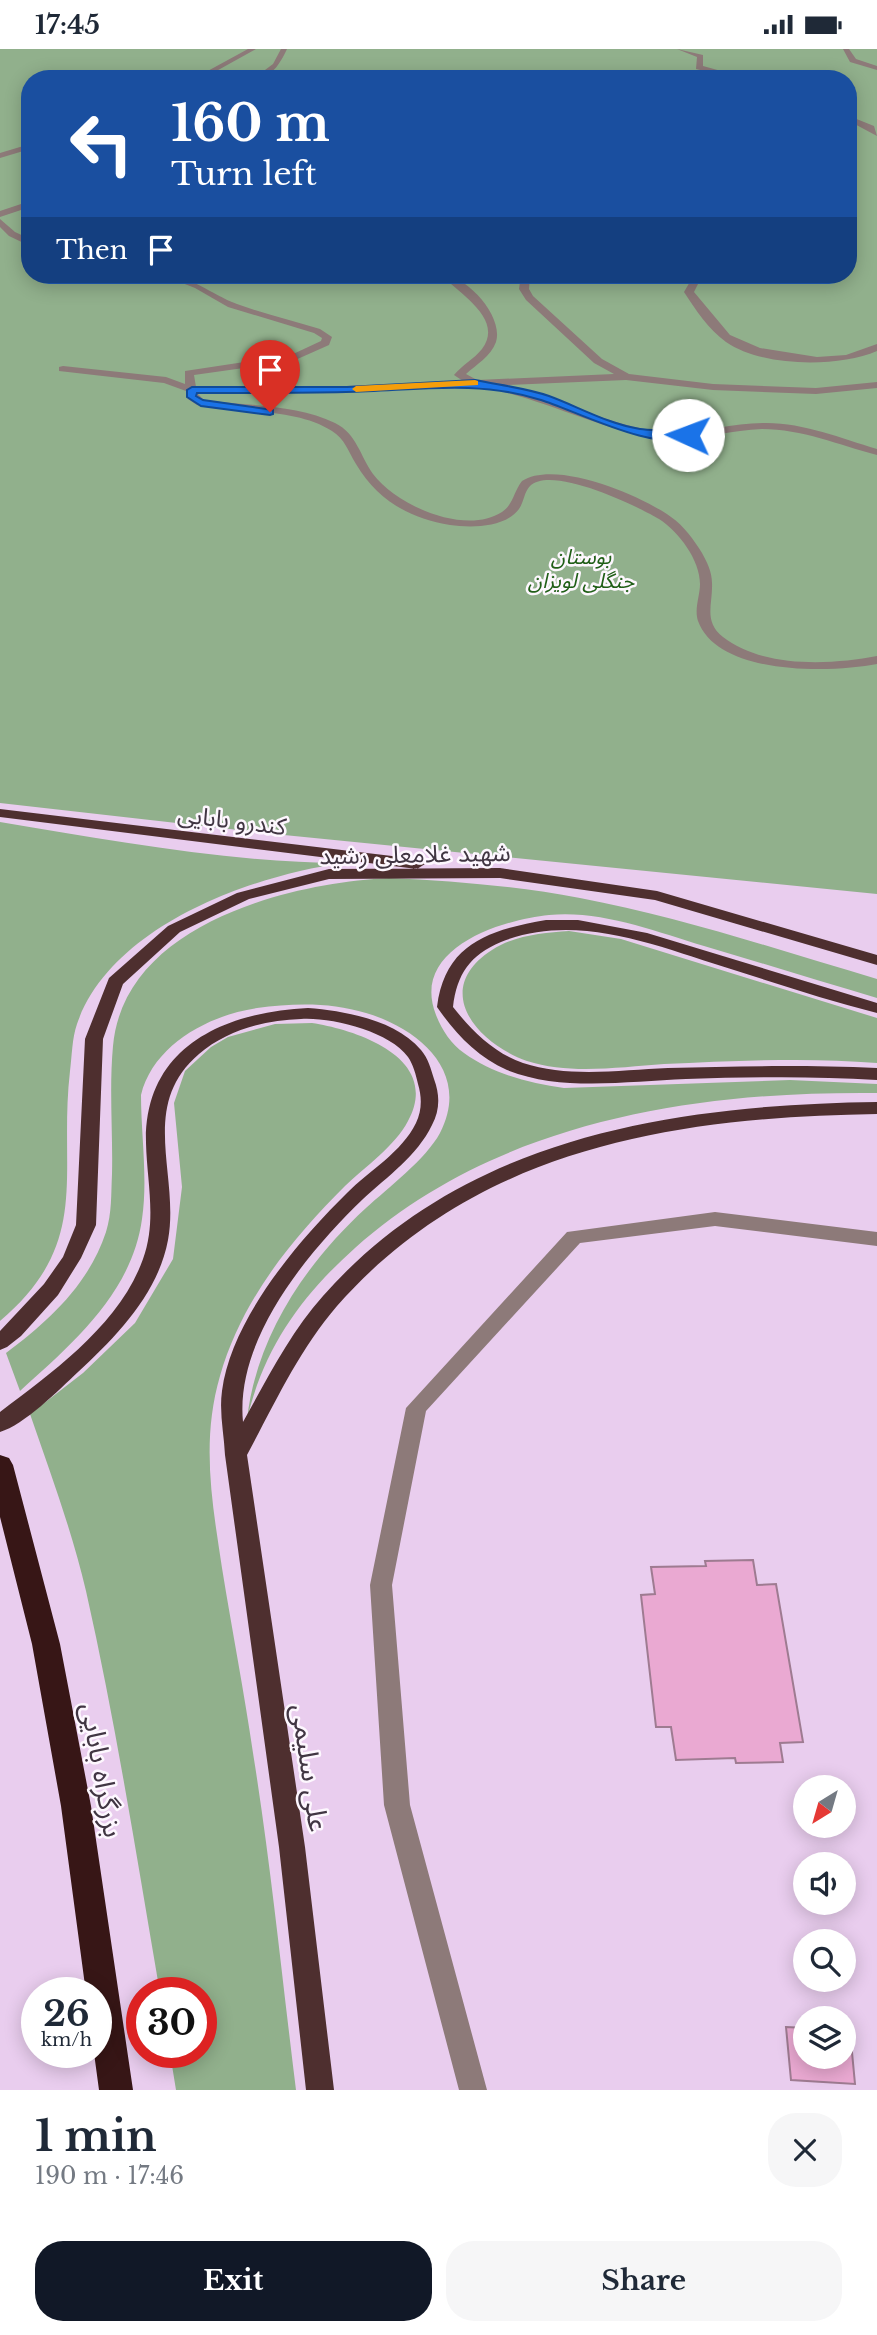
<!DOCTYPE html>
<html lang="en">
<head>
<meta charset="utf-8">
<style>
  body { margin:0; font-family:"Libre Baskerville","Noto Sans Arabic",serif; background:#f6f6f7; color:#1f2937; height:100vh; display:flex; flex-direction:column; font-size:26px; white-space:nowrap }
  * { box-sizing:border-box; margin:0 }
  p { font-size:23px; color:#747a83 }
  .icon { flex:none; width:38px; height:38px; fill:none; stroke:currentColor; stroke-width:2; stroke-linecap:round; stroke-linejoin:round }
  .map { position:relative; height:2041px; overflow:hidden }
  .drawer { display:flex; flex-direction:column; background:#fff; flex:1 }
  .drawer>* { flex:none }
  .guide { position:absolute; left:21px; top:21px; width:836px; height:214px; border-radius:28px; box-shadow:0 4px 18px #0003; background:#1a4fa0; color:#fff; overflow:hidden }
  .needle { width:46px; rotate:217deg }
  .fabs { position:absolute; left:793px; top:1726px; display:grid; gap:14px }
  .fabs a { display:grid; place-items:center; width:63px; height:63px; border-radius:50%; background:#fff; box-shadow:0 4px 18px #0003; font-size:35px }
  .speed { position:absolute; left:21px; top:1928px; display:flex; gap:14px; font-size:35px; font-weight:700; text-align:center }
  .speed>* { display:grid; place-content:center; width:91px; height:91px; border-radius:50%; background:#fff; box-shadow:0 4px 18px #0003; line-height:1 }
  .speed small { font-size:18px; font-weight:400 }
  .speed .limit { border:10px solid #d22; background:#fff; color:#111 }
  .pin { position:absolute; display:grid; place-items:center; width:60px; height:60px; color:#fff; margin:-72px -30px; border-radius:50% 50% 50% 0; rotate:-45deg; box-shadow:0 0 7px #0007 }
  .pin .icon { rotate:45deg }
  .me { position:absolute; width:77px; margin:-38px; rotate:272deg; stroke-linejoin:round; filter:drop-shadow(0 0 5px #0008) }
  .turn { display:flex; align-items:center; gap:24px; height:147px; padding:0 35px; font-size:32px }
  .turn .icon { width:91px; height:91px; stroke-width:2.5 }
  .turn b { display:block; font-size:49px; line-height:60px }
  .then { display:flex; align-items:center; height:66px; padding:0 35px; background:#0003; gap:14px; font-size:26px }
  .round { display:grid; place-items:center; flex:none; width:74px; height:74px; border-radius:28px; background:#f6f6f7 }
  .summary { display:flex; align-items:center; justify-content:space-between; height:119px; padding:0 35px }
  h1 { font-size:42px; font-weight:700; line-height:52px }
  .button { display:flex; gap:14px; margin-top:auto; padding:14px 35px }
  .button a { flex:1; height:80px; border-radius:28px; background:#111827; color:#fff; font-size:28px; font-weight:700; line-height:80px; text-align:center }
  .button a+a { background:#f6f6f7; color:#1f2937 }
  .status { display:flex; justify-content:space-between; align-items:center; height:49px; padding:0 35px; background:#fff; direction:ltr }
  .status svg { height:19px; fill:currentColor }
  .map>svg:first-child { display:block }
</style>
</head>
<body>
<div class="status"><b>17:45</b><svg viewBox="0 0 49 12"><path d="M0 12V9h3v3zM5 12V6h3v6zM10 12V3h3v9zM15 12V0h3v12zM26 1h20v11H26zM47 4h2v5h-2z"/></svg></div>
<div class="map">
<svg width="877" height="2041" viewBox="0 0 877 2041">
  <rect width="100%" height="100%" fill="#e9cdee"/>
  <!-- green -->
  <path fill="#91b08c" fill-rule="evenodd" d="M0 0H877V845L264 784 0 754ZM30 30H849V226H30Z
    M0 773C110 791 232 814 343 814 250 827 111 877 77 975 72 989 72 1007 70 1022 58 1126 93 1193 0 1272Z
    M389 829C453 832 517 837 580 849 680 868 779 901 877 930V949C819 932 762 914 704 897 654 882 601 861 549 866 500 871 410 900 436 966 442 981 451 995 464 1004 493 1025 529 1034 564 1039L790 1031 877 1035V1044C693 1042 496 1073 355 1199 301 1247 263 1300 247 1371 256 1288 305 1215 366 1159 388 1139 426 1110 440 1084 471 1024 420 980 366 964 331 953 293 954 257 959 209 966 153 996 141 1046 141 1086 148 1130 142 1170 132 1244 72 1295 20 1342L6 1304C49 1272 89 1235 106 1183 112 1164 111 1145 112 1125 113 1083 109 1040 113 997 124 875 289 834 389 829Z
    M569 882 621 890 877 969V1014C806 1008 735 1012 664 1015 620 1018 570 1026 527 1012 476 994 431 940 492 901 515 886 543 884 569 882Z
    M312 974C357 981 442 1009 408 1072 395 1097 365 1118 345 1137 290 1192 242 1251 220 1327 201 1392 212 1453 222 1519 232 1581 244 1642 253 1704 271 1816 282 1929 296 2041H176L170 2004H201V1944H160C137 1810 116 1675 86 1542 72 1482 50 1423 30 1365L83 1324 135 1274 173 1210 182 1138 174 1054 185 1022 211 998 228 988 275 975Z"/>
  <!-- building -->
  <path fill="#eaa9d2" stroke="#9e7b91" stroke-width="2" d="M753 1511 757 1536 776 1535 803 1693 780 1694 783 1713 736 1714 735 1709 676 1711 671 1678H656L641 1546 655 1545 651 1518 706 1517 705 1512Z
    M786 1978 805 1979V2007H844V1981L850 1982 855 2035 791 2031Z"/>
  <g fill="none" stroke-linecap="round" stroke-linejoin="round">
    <!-- minor -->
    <path fill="#8d7a79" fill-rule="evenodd" d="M248 0H256L202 30H193Z
      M281 0H287C280 15 271 30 253 30L273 15Z
      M677 0 703 6V17L750 30H737L696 20 697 8Z
      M843 0H849L856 10 877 17V21L850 13Z
      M849 67 874 77 877 87 849 72Z
      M30 95V100L0 109V104Z
      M30 152V158L0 168V162Z
      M0 170 15 183 30 190V197L9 187 0 178Z
      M162 226C191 226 210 245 237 255 264 265 293 272 320 280L332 288 329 296 293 312 194 326 196 338 347 337 463 332 454 326C462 316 474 310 482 300 505 269 457 244 442 226 466 226 504 267 496 293 491 307 476 316 466 325L477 331 614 325 594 314 526 251 519 240 521 226H530L529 240 533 247 602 310 629 325 713 335 816 339 877 333V339L816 345 713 341 626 331 347 343 197 344 204 351C246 357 296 355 335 374 357 385 360 407 373 425 396 456 465 487 502 463 513 456 514 442 522 432 555 410 641 446 671 468 684 477 694 491 702 504 707 513 712 523 712 534 713 555 703 572 723 588 763 619 830 616 877 607V615C831 624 718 627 698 572 694 560 700 547 700 535 700 511 679 483 659 470 637 457 552 416 530 437 524 443 524 453 519 460 505 479 471 479 450 476 409 469 377 451 356 415 348 402 345 390 332 382 294 358 240 365 197 356L188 350 186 342 164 334 59 322V318L63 317 166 328 185 335V322L291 306 321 292 322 289 314 284 228 258 195 239Z
      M700 226H711L698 235 694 243 730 286 760 299 817 308 846 306 877 295V302C837 319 762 318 726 293 709 281 695 260 684 243L691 231Z
      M504 337C558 348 608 377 662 383 696 386 729 374 763 374 802 373 840 389 877 400V406C839 396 802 380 762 380 728 381 694 393 660 389 605 382 554 355 500 342V338Z
      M715 1163 877 1183V1197L715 1177 580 1194 426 1362 392 1536 410 1756 487 2041H459L384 1756 370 1536 406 1359 567 1183Z"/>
    <!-- major -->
    <path fill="#4e2f2f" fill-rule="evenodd" d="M0 760 417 810 425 815 417 820 0 768Z
      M500 819 657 842 877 906V916L655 851 500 829 329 830 249 850 180 883 123 935 103 990 96 1176 81 1209 58 1246 21 1287 7 1298 0 1301V1282L44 1235 63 1208 76 1176 85 990 109 929 168 877 237 844 329 820Z
      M546 871H578L647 884 877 954V964C829 952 781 936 734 921 659 898 578 862 501 893 470 906 457 925 453 958 472 982 494 1004 523 1014 568 1029 621 1021 668 1019 738 1017 807 1016 877 1019V1031C813 1027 750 1028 686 1030 628 1032 562 1043 507 1021 477 1008 455 984 437 958 445 894 490 881 546 871Z
      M308 959C345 962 396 971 421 1001 428 1009 431 1020 434 1030 440 1046 440 1061 432 1076 417 1107 388 1127 363 1150 307 1204 235 1290 243 1373 267 1330 290 1284 323 1247 464 1087 674 1056 877 1053V1065C676 1068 477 1098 337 1257 299 1301 274 1356 247 1406L305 1798 334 2041H306L279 1798 225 1406C224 1385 219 1363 222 1342 231 1271 297 1193 347 1144 369 1122 402 1103 416 1074 422 1062 422 1048 418 1035 416 1026 413 1015 408 1008 389 982 331 968 301 970 265 971 227 981 199 1005 138 1057 180 1126 168 1191 158 1245 116 1288 78 1323 59 1341 24 1376 0 1383V1363C53 1323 120 1275 143 1210 157 1172 147 1133 146 1094 144 998 224 963 308 959Z"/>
    <!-- highway -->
    <path fill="#371616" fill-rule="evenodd" d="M0 1406 9 1409 13 1416 60 1595 91 1757 133 2041H99L94 2004 96 1944H86L61 1757 32 1595 0 1468Z"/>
  </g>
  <!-- route -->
  <path fill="#1a73e8" stroke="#114b97" stroke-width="2" d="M475 331C499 336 526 339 549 347 579 358 608 375 640 380 653 382 685 381 693 386 662 407 574 361 541 351 475 330 413 342 346 343 296 344 246 344 197 344L196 347 203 351 273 361V365L270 366 201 357 187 348V341L192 338H347Z"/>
  <!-- slow -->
  <path fill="#f59e0b" d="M475 331 478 332V336L356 343 352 340 356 337Z"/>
  <g text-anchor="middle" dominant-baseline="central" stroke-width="5" stroke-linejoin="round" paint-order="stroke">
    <!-- far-park labels -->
    <g font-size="21" font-style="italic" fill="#205f17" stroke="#fdf7fe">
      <text x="581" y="508">بوستان<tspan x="581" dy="24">جنگلی لویزان</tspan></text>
    </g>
    <!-- street labels -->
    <g font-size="24" fill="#413643" stroke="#fdf7fe">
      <text transform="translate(232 771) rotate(7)">کندرو بابایی</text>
      <text transform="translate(415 805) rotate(-1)">شهید غلامعلی رشید</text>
    </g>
    <!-- near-street labels -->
    <g font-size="28" fill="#413643" stroke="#fdf7fe">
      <text transform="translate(310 1719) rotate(82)">علی سلیمی</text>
      <text transform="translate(102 1721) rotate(80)">بزرگراه بابایی</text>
    </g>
  </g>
</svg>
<div class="fabs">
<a><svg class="needle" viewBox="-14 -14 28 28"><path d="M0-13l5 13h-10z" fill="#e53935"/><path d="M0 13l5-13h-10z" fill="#747a83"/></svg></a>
<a><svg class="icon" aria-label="sound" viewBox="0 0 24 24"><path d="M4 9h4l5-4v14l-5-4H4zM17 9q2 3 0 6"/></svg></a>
<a><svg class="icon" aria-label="search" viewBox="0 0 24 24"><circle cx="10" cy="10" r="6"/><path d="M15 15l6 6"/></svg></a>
<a><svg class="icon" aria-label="layers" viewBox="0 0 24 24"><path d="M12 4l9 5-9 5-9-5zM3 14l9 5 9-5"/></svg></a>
</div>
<div class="speed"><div>26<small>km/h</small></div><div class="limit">30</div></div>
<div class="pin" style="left:270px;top:363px;background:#d93025"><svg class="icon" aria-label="arrive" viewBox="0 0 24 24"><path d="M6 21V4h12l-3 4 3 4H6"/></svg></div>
<svg class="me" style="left:688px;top:386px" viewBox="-20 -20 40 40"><circle r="19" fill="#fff"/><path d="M0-13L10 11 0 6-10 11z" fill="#1a73e8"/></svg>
<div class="guide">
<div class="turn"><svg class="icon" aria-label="left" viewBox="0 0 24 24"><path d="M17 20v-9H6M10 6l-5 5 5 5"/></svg><div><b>160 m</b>Turn left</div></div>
<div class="then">Then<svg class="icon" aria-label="arrive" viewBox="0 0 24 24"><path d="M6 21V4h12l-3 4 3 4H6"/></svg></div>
</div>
</div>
<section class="drawer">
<div class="summary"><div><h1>1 min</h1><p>190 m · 17:46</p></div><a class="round"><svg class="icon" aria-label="close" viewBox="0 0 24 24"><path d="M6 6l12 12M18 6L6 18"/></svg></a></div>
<div class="button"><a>Exit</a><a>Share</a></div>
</section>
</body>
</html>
